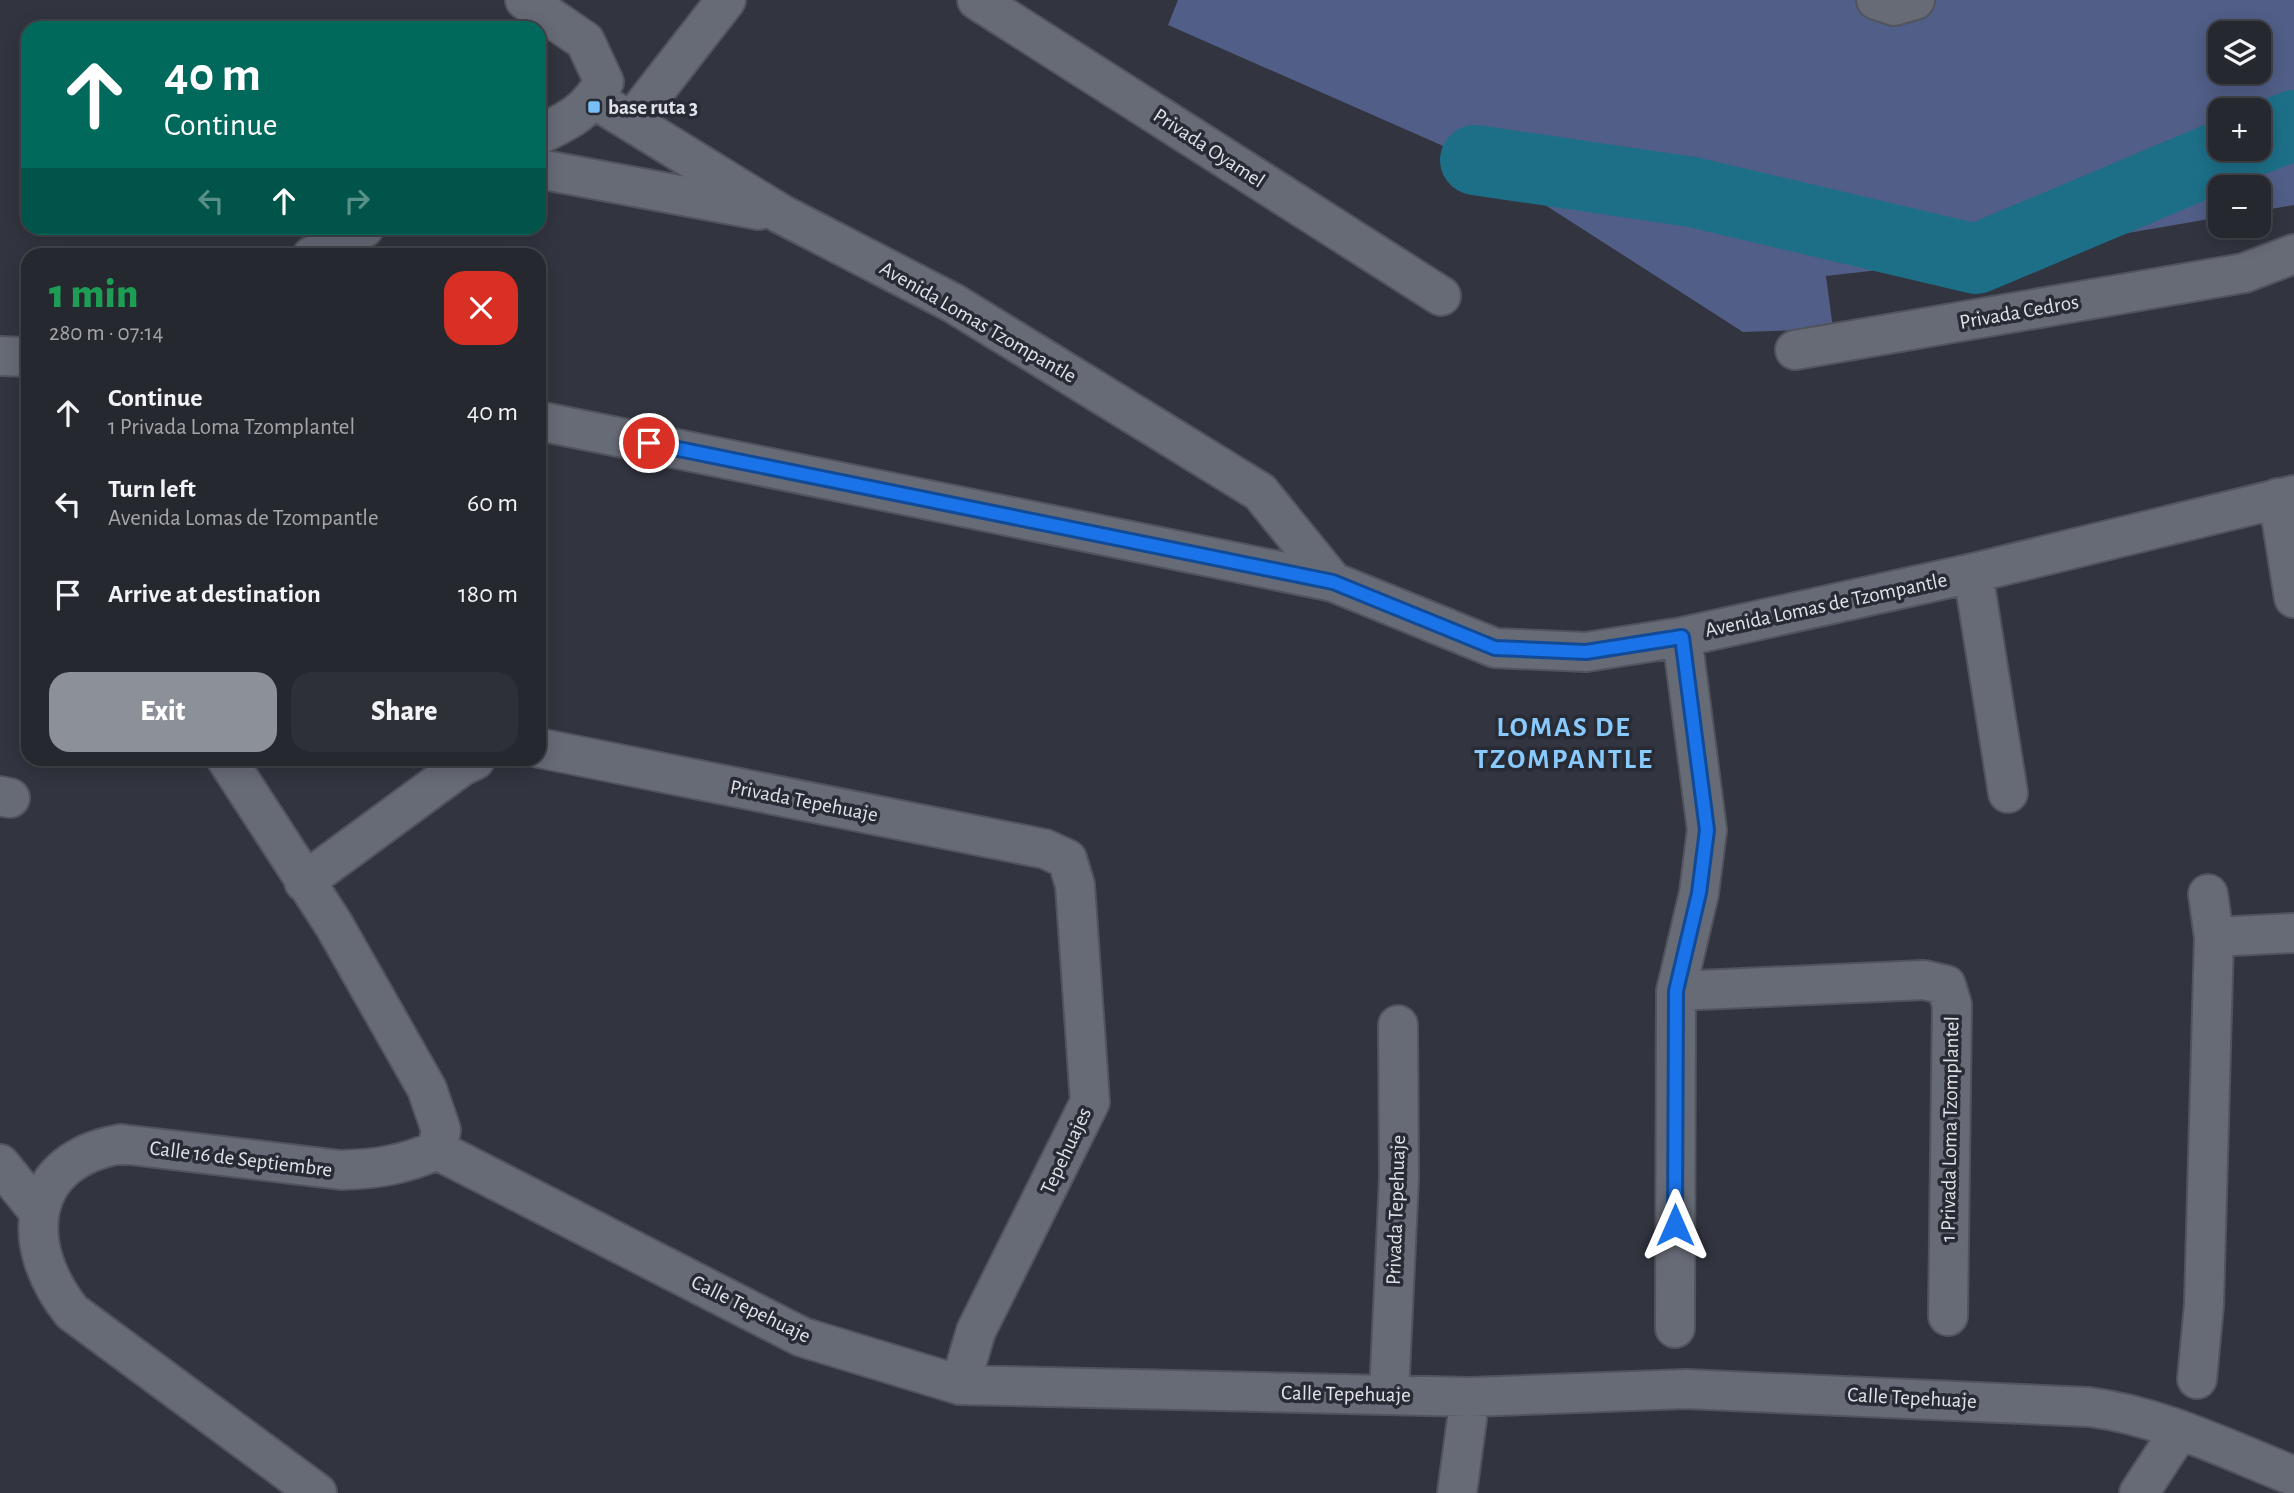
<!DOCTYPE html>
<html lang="en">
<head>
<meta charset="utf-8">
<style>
  body { margin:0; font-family:"Alegreya Sans",sans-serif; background:#2e3037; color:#f1f3f6; height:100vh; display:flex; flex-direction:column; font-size:26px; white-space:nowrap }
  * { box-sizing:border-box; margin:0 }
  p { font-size:23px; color:#a4a6aa }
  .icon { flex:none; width:38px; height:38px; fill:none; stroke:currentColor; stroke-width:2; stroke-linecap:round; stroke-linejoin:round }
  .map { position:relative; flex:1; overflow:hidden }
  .side { position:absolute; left:21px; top:248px; width:525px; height:518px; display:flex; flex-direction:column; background:#26282f; border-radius:21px; box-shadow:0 4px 18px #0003,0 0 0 2px #42444b }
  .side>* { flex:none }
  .top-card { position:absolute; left:21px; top:21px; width:525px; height:214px; border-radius:21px; box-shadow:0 4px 18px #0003,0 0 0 2px #42444b; background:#00695c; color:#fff; overflow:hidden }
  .controls { position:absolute; left:2208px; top:21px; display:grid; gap:14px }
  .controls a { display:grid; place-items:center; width:63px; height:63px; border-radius:14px; background:#26282f; box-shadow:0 4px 18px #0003,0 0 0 2px #42444b; font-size:35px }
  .pin { position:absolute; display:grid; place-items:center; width:60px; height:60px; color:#fff; margin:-30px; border:4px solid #fff; border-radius:50%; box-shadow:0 2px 7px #0007 }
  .me { position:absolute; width:77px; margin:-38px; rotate:0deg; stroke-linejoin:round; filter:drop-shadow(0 0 5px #0008) }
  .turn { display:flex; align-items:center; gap:24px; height:147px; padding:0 28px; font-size:32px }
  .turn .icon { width:91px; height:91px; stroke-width:2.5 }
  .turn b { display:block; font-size:49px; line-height:60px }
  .lanes { display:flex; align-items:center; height:66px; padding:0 28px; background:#0003; justify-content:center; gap:35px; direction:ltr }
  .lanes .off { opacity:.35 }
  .round { display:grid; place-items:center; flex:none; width:74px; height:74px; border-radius:21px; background:#2e3037 }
  .summary { display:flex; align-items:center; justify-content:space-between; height:119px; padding:0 28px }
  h1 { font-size:42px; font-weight:800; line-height:52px; color:#1e9e55 }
  .cta { display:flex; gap:14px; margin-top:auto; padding:14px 28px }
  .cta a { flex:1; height:80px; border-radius:21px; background:#8c9099; color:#fff; font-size:28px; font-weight:800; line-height:80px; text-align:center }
  .cta a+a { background:#2e3037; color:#f1f3f6 }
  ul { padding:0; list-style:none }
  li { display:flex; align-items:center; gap:21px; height:91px; padding:0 28px }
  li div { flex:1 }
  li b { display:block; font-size:26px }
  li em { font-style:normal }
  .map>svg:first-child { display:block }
</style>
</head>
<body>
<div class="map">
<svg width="2294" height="1493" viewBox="0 0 2294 1493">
  <rect width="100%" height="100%" fill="#32353f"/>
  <!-- green -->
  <path fill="#515e87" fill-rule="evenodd" d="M1178 0H2294V205L2259 211V187H2221V217L1976 259 1826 276 1833 329 1743 332 1475 160 1168 25ZM2221 33H2259V72H2221ZM2221 110H2259V149H2221Z"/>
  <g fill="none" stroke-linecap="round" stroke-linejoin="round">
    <!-- river -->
    <path stroke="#1d6f88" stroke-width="70" d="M2259 139 2294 125
      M1475 160 1692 192 1976 259 2237 149"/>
    <defs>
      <path id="minor" d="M525 0 585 41 604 82C586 113 569 120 539 135
        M977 0 1441 296
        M1876 0 1894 6 1915 0
        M594 99 781 214 953 303 1260 492 1333 582
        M631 122 726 0
        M539 169 759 210
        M312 256 364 228
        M1795 350 2244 273 2294 254
        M0 356 28 357
        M539 421 1333 582 1495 648 1586 652 1682 637 1973 573 2294 495
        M2278 498 2294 598
        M1973 573 2008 793
        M539 748 1045 849 1067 859 1075 885 1090 1102 976 1331 960 1385
        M227 760 334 925 427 1089 441 1130 437 1150C404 1165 376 1169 341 1170L121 1144C25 1160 18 1245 72 1312L317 1493
        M0 796 10 798
        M304 882 462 766 475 760
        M2214 937 2294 933
        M1676 991 1924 980 1946 985 1952 1005 1948 1316
        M437 1150 802 1337 960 1385 1470 1397 1686 1389 2089 1407C2161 1416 2228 1450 2294 1476
        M0 1164 39 1212
        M1675 1328 1676 991 1699 893 1707 830 1682 637
        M2197 1379 2204 1305 2214 937 2208 894
        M1389 1395 1399 1178 1398 1025
        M1457 1493 1470 1397
        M2139 1493 2180 1430"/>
    </defs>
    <!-- minor casing -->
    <use href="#minor" stroke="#52545d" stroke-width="42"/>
    <!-- minor -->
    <use href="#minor" stroke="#676b76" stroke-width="38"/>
  </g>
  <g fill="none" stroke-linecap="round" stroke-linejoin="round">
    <defs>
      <path id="route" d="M649 443 1333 582 1495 648 1586 652 1682 637 1707 830 1699 893 1676 991 1675 1225"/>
    </defs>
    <!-- route casing -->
    <use href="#route" stroke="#114b97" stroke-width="18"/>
    <!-- route -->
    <use href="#route" stroke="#1a73e8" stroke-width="12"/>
  </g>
  <!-- markers -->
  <rect fill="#78bff7" stroke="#282b34" stroke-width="2.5" x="587" y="100" width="14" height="14" rx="3.5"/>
  <g text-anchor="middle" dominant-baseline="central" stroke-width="7" stroke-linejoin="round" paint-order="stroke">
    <!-- poi labels -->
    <g font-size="21" font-weight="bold" fill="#e1e3e9" stroke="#282b34" text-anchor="start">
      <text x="608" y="107">base ruta 3</text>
    </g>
    <!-- street labels -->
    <g font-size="21" fill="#e1e3e9" stroke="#282b34">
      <text transform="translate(1209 148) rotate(33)">Privada Oyamel</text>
      <text transform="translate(2019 312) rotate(-10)">Privada Cedros</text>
      <text transform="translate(978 322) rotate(30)">Avenida Lomas Tzompantle</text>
      <text transform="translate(1826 605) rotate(-12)">Avenida Lomas de Tzompantle</text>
      <text transform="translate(804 801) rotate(11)">Privada Tepehuaje</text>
      <text transform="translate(1950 1129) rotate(-89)">1 Privada Loma Tzomplantel</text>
      <text transform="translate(1066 1151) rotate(-65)">Tepehuajes</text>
      <text transform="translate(241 1159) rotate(7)">Calle 16 de Septiembre</text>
      <text transform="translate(1396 1210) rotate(-88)">Privada Tepehuaje</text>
      <text transform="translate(751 1309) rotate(26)">Calle Tepehuaje</text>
      <text transform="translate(1346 1394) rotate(1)">Calle Tepehuaje</text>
      <text transform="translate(1912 1398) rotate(3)">Calle Tepehuaje</text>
    </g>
    <!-- district labels -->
    <g font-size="28" font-weight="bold" letter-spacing="2" fill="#88cafe" stroke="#282b34">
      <text x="1564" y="728">LOMAS DE<tspan x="1564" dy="32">TZOMPANTLE</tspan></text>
    </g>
  </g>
</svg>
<div class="controls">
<a><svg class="icon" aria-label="layers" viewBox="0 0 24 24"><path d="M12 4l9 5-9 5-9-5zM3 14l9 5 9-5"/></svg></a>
<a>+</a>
<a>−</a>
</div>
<div class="pin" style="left:649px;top:443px;background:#d93025"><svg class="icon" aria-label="arrive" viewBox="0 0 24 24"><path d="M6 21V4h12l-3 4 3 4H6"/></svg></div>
<svg class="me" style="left:1675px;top:1225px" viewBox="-20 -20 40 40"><path d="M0-17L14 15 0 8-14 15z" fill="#1a73e8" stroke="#fff" stroke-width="4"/></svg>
<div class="top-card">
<div class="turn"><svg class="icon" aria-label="ahead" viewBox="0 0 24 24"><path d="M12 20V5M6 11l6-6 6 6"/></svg><div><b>40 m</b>Continue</div></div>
<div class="lanes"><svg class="icon off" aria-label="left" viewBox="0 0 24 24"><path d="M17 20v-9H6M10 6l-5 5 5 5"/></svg><svg class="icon" aria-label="ahead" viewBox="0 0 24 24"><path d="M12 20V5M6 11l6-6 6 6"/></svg><svg class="icon off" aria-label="right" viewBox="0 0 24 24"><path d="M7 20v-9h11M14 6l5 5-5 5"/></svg></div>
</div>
<section class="side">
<div class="summary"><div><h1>1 min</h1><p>280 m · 07:14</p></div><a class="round" style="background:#d93025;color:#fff"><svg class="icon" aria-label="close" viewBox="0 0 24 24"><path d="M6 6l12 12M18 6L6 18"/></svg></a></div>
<ul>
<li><svg class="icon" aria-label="ahead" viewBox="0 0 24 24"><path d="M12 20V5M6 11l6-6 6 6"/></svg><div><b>Continue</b><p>1 Privada Loma Tzomplantel</p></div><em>40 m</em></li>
<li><svg class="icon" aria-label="left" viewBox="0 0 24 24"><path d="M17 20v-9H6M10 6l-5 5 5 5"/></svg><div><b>Turn left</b><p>Avenida Lomas de Tzompantle</p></div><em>60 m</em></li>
<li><svg class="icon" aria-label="arrive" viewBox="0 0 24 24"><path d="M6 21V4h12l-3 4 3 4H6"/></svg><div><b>Arrive at destination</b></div><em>180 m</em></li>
</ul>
<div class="cta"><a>Exit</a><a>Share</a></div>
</section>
</div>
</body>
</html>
